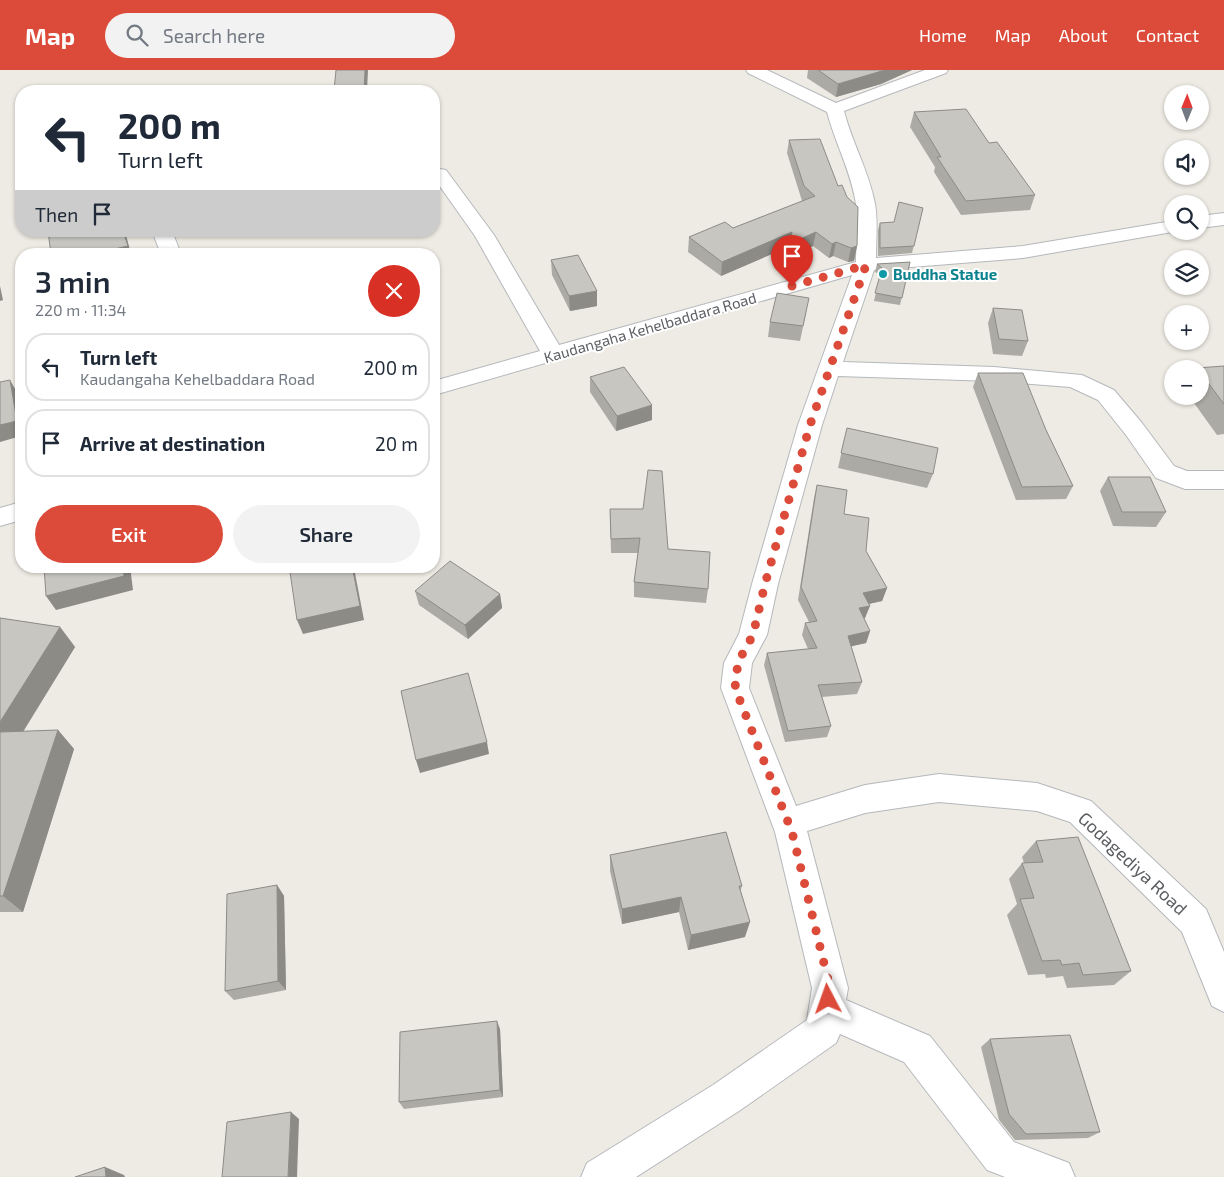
<!DOCTYPE html>
<html lang="en">
<head>
<meta charset="utf-8">
<style>
  body { margin:0; font-family:"Exo 2",sans-serif; background:#f2f2f3; color:#1f2937; height:100vh; display:flex; flex-direction:column; font-size:19px; white-space:nowrap }
  * { box-sizing:border-box; margin:0 }
  p { font-size:16px; color:#747a83 }
  .icon { flex:none; width:28px; height:28px; fill:none; stroke:currentColor; stroke-width:2; stroke-linecap:round; stroke-linejoin:round }
  .map { position:relative; flex:1; overflow:hidden }
  .panel { position:absolute; left:15px; top:178px; width:425px; height:325px; display:flex; flex-direction:column; background:#fff; border-radius:20px; box-shadow:0 1px 4px #0004 }
  .panel>* { flex:none }
  .guide { position:absolute; left:15px; top:15px; width:425px; height:152px; border-radius:20px; box-shadow:0 1px 4px #0004; background:#fff; color:#1f2937; overflow:hidden }
  .needle { width:32px; rotate:1deg }
  .buttons { position:absolute; left:1164px; top:15px; display:grid; gap:10px }
  .buttons a { display:grid; place-items:center; width:45px; height:45px; border-radius:50%; background:#fff; box-shadow:0 1px 4px #0004; font-size:25px }
  .pin { position:absolute; display:grid; place-items:center; width:42px; height:42px; color:#fff; margin:-51px -21px; border-radius:50% 50% 50% 0; rotate:-45deg; box-shadow:0 0 5px #0007 }
  .pin .icon { rotate:45deg }
  .me { position:absolute; width:55px; margin:-28px; rotate:356deg; stroke-linejoin:round; filter:drop-shadow(0 0 4px #0008) }
  .turn { display:flex; align-items:center; gap:18px; height:105px; padding:0 20px; font-size:22px }
  .turn .icon { width:65px; height:65px; stroke-width:2.5 }
  .turn b { display:block; font-size:35px; line-height:42px }
  .then { display:flex; align-items:center; height:48px; padding:0 20px; background:#0003; gap:10px; font-size:19px }
  .round { display:grid; place-items:center; flex:none; width:52px; height:52px; border-radius:26px; background:#f2f2f3 }
  .headline { display:flex; align-items:center; justify-content:space-between; height:85px; padding:0 20px }
  h1 { font-size:30px; font-weight:600; line-height:38px }
  .action { display:flex; gap:10px; margin-top:auto; padding:10px 20px }
  .action a { flex:1; height:58px; border-radius:30px; background:#dc4b3a; color:#fff; font-size:20px; font-weight:600; line-height:58px; text-align:center }
  .action a+a { background:#f2f2f3; color:#1f2937 }
  ul { padding:0; list-style:none }
  li { display:flex; align-items:center; gap:15px; height:68px; margin:0 10px 8px; padding:0 10px; border:2px solid #e0e1e3; border-radius:20px }
  li div { flex:1 }
  li b { display:block; font-size:19px }
  li em { font-style:normal }
  header { display:flex; align-items:center; gap:30px; box-sizing:border-box; height:70px; padding:0 25px; background:#dc4b3a; color:#fff }
  header strong { font-size:24px }
  nav { display:flex; gap:28px; margin-inline-start:auto; font-size:18px }
  .search { width:350px; height:45px; background:#f2f2f3; display:flex; align-items:center; gap:12px; box-sizing:border-box; padding:0 18px; border-radius:28px; color:#747a83; font-size:19px }
  .map>svg:first-child { display:block }
</style>
</head>
<body>
<header>
<strong>Map</strong>
<div class="search"><svg class="icon" aria-label="search" viewBox="0 0 24 24"><circle cx="10" cy="10" r="6"/><path d="M15 15l6 6"/></svg>Search here</div>
<nav><a>Home</a><a>Map</a><a>About</a><a>Contact</a></nav>
</header>
<div class="map">
<svg width="1224" height="1107" viewBox="0 0 1224 1107">
  <rect width="100%" height="100%" fill="#edebe3"/>
  <g fill="none" stroke-linecap="round" stroke-linejoin="round">
    <defs>
      <path id="minor" d="M746 0H767L836 33 925 0H948L946 3 844 41C852 73 869 101 875 134 878 151 876 171 876 188L1023 176 1172 151V161H1178L1023 188 874 200 843 292 994 297 1082 305 1114 320 1142 353 1174 396 1187 401H1224V419H1185L1156 408 1126 365 1098 330 1070 317 994 311 838 306 822 355 778 514 767 565 752 593 749 618 796 736 865 715 939 704 1037 713 1091 731 1206 839 1224 882V942L1212 936 1182 862 1070 752 1037 741 939 732 865 743 807 761 848 918 846 930 930 966 1014 1072 1069 1093 1075 1107H1005L987 1100 904 992 840 964 836 973 739 1041 636 1107H581L587 1093 713 1015 807 950 812 918 775 762 721 618 724 593 739 564 752 514 798 355 852 205 434 325V311L540 281 475 166 434 108V100L440 99 446 100 494 165 559 275 856 192C856 173 859 152 856 134 851 101 835 73 827 42L748 3Z
        M1224 143V155L1200 158V146Z
        M152 161H172L181 184H161Z
        M21 432V450L0 456V438Z"/>
    </defs>
    <!-- minor casing -->
    <use href="#minor" stroke="#b5b8bc" stroke-width="2"/>
    <!-- minor -->
    <use href="#minor" fill="#fff" fill-rule="evenodd"/>
  </g>
  <!-- wall -->
  <path fill="#acaaa5" d="M808 0H912L881 14 836 27 807 8Z
    M914 42 989 73 1035 125 1030 140 961 145 934 102 935 97 910 57Z
    M789 70 857 176 854 191 848 192 833 186 829 188 813 176 787 188 788 177 721 206 688 182 689 167 733 158 802 131 787 83Z
    M923 138 912 183 878 186V160L880 153 894 152Z
    M551 190 597 221V236L570 241 552 205Z
    M910 192 900 235 874 231 880 205 875 202 877 194Z
    M993 238 1028 271 1022 286 993 284 988 253Z
    M806 243 800 271 768 267 770 252Z
    M1224 296V364L1217 365 1189 326H1200V299Z
    M978 303 1046 360 1073 416 1066 429 1016 430 973 317Z
    M590 307 652 350 616 361 590 322Z
    M847 358 933 404 927 418 838 398Z
    M1108 407 1166 442 1156 457 1113 456 1100 421Z
    M817 415 844 444 887 518 882 531 869 534 865 548H864L870 561 866 573 851 576 862 612 857 624 822 627 831 656 827 667 785 672 764 595 767 583 808 579 802 565 805 553 809 552 798 530 814 428Z
    M610 439 668 479 708 519 706 533 634 527V512L638 483H611Z
    M415 521 500 524 502 538 468 569 419 535Z
    M0 548 60 557 75 577 23 662 58 660 74 679 23 842H0Z
    M1036 771 1131 901 1114 915 1067 918 1063 906 1046 908 1045 904 1028 905 1007 845 1017 834 1009 809 1022 793H1024L1022 787Z
    M610 785 742 816 740 822 745 867 688 880 679 842 622 854 610 801Z
    M277 815 284 826 286 920 234 930 225 921Z
    M500 959 503 1027 404 1039 399 1032Z
    M990 969 1100 1062 1088 1068 1015 1070 999 1050 981 977Z"/>
  <!-- shaded-wall -->
  <path fill="#8c8b86" d="M365 0H368L367 21H364Z
    M885 0H912L881 14 836 27 838 14Z
    M123 161H125L131 184H92Z
    M792 162H816L813 176 787 188 788 177 721 206 722 192Z
    M836 172 833 186 829 188 832 174Z
    M857 176 854 191 848 192 851 178Z
    M0 216 3 230 0 231Z
    M597 221V236L570 241 569 226Z
    M10 310 18 324 21 340V366L0 372V355Z
    M652 335V350L616 361 617 346Z
    M123 496H130L133 520 56 540 46 526Z
    M352 496H353L355 503 364 550 303 564 297 550Z
    M887 518 882 531 859 536 863 523Z
    M500 524 502 538 468 569 465 555Z
    M870 536 865 548 855 550 859 538Z
    M60 557 75 577 11 681 0 670V652Z
    M870 561 866 573 844 578 848 566Z
    M58 660 74 679 23 842 3 826Z
    M487 672 489 684 420 703 416 690Z
    M277 815 284 826 286 920 278 911Z
    M681 827 679 842 622 854V839Z
    M750 852 745 867 688 880 691 865Z
    M497 951 500 959 503 1027 500 1020Z
    M291 1042 299 1049 297 1107H288Z
    M105 1097 124 1105 125 1107H106Z"/>
  <!-- building -->
  <path fill="#c8c6c0" stroke="#8c8b86" d="M336 0H365L364 21H334Z
    M818 0H885L838 14Z
    M966 39 989 73 997 72 1035 125 966 131 937 87H941L914 42Z
    M820 69 838 116 842 115 847 127 858 137 857 176 851 178 836 172 832 174 816 162 789 174 792 162 722 192 689 167 725 152 733 158 815 126 804 116 789 70Z
    M899 132 923 138 914 176 880 178V153L894 152Z
    M48 161H123L128 176 92 184H51Z
    M578 185 597 221 569 226 551 190Z
    M910 192 902 228 875 223 882 198 877 194Z
    M777 223 809 228 803 256 770 252Z
    M993 238 1022 240 1028 271 999 269Z
    M1224 296V334L1200 302V299L1197 298Z
    M624 297 652 335 617 346 590 307Z
    M978 303H1023L1046 360 1073 416 1022 417Z
    M10 310 17 351 0 355V312Z
    M847 358 938 378 933 404 841 383Z
    M648 400 662 401 668 479 710 482 708 519 634 512 640 468 611 469 610 439H643Z
    M1108 407H1150L1166 442H1122Z
    M817 415 847 420 844 444 869 448 866 481 887 518 863 523 870 536 859 538 870 561 848 566 862 612 818 615 831 656 788 661 767 583 817 578 805 553 817 551 801 517Z
    M450 491 500 524 465 555 415 521Z
    M44 496H123L124 506 46 526Z
    M315 496H352L360 536 297 550 290 502Z
    M0 548 60 557 0 652Z
    M468 603 487 672 416 690 401 621Z
    M58 660 3 826H0V662Z
    M726 762 742 816H739L750 852 691 865 681 827 622 839 610 785Z
    M1078 767 1131 901 1083 905 1079 893 1062 895 1060 890 1042 891 1020 829 1034 828 1022 793 1043 792 1036 771Z
    M277 815 278 911 225 921 227 824Z
    M497 951 500 1020 399 1032 400 962Z
    M1070 965 1100 1062 1026 1064 1009 1044 990 969Z
    M291 1042 288 1107H222L227 1052Z
    M105 1097 106 1107H75Z"/>
  <g fill="none" stroke-linecap="round" stroke-linejoin="round">
    <!-- route -->
    <path stroke="#dc4b3a" stroke-width="9" stroke-dasharray="0 16.2" d="M792 216 866 195 810 355 765 514 753 565 738 592 735 618 792 762 830 918 828 929"/>
  </g>
  <!-- markers -->
  <circle fill="#0f9aa8" stroke="#fff" stroke-width="2" cx="883" cy="204" r="5"/>
  <g text-anchor="middle" dominant-baseline="central" stroke-width="4" stroke-linejoin="round" paint-order="stroke">
    <!-- far-culture labels -->
    <g font-size="15" font-weight="bold" fill="#0d838f" stroke="#fff" text-anchor="start">
      <text x="893" y="204">Buddha Statue</text>
    </g>
    <!-- far-street labels -->
    <g font-size="15" fill="#5b5e62" stroke="#fff">
      <text transform="translate(650 257) rotate(-16)">Kaudangaha Kehelbaddara Road</text>
    </g>
    <!-- street labels -->
    <g font-size="18" fill="#5b5e62" stroke="#fff">
      <text transform="translate(1133 793) rotate(43)">Godagediya Road</text>
    </g>
  </g>
</svg>
<div class="buttons">
<a><svg class="needle" viewBox="-14 -14 28 28"><path d="M0-13l5 13h-10z" fill="#e53935"/><path d="M0 13l5-13h-10z" fill="#747a83"/></svg></a>
<a><svg class="icon" aria-label="sound" viewBox="0 0 24 24"><path d="M4 9h4l5-4v14l-5-4H4zM17 9q2 3 0 6"/></svg></a>
<a><svg class="icon" aria-label="search" viewBox="0 0 24 24"><circle cx="10" cy="10" r="6"/><path d="M15 15l6 6"/></svg></a>
<a><svg class="icon" aria-label="layers" viewBox="0 0 24 24"><path d="M12 4l9 5-9 5-9-5zM3 14l9 5 9-5"/></svg></a>
<a>+</a>
<a>−</a>
</div>
<div class="pin" style="left:792px;top:216px;background:#d93025"><svg class="icon" aria-label="arrive" viewBox="0 0 24 24"><path d="M6 21V4h12l-3 4 3 4H6"/></svg></div>
<svg class="me" style="left:828px;top:929px" viewBox="-20 -20 40 40"><path d="M0-17L14 15 0 8-14 15z" fill="#dc4b3a" stroke="#fff" stroke-width="4"/></svg>
<div class="guide">
<div class="turn"><svg class="icon" aria-label="left" viewBox="0 0 24 24"><path d="M17 20v-9H6M10 6l-5 5 5 5"/></svg><div><b>200 m</b>Turn left</div></div>
<div class="then">Then<svg class="icon" aria-label="arrive" viewBox="0 0 24 24"><path d="M6 21V4h12l-3 4 3 4H6"/></svg></div>
</div>
<section class="panel">
<div class="headline"><div><h1>3 min</h1><p>220 m · 11:34</p></div><a class="round" style="background:#d93025;color:#fff"><svg class="icon" aria-label="close" viewBox="0 0 24 24"><path d="M6 6l12 12M18 6L6 18"/></svg></a></div>
<ul>
<li><svg class="icon" aria-label="left" viewBox="0 0 24 24"><path d="M17 20v-9H6M10 6l-5 5 5 5"/></svg><div><b>Turn left</b><p>Kaudangaha Kehelbaddara Road</p></div><em>200 m</em></li>
<li><svg class="icon" aria-label="arrive" viewBox="0 0 24 24"><path d="M6 21V4h12l-3 4 3 4H6"/></svg><div><b>Arrive at destination</b></div><em>20 m</em></li>
</ul>
<div class="action"><a>Exit</a><a>Share</a></div>
</section>
</div>
</body>
</html>
